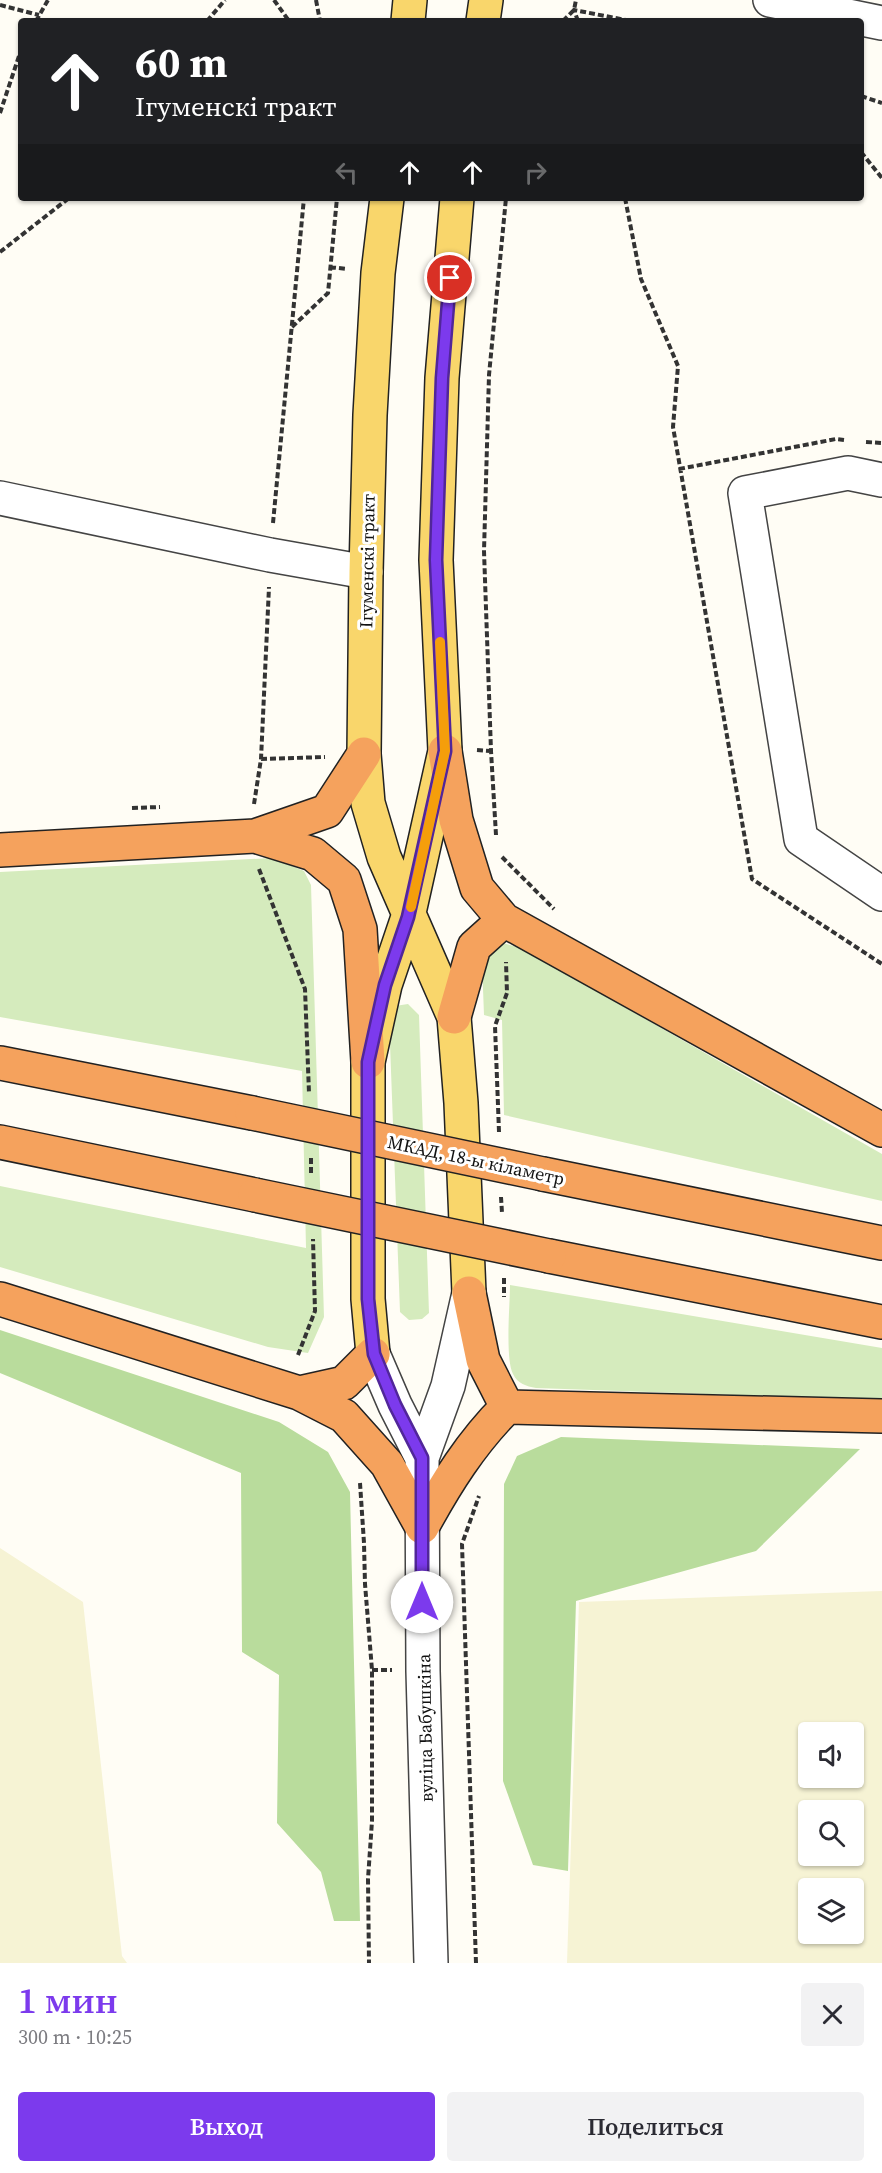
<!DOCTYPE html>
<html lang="ru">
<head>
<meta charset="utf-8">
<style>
  body { margin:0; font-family:"Source Serif 4",serif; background:#f2f2f3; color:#2b2b33; height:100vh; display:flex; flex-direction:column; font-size:22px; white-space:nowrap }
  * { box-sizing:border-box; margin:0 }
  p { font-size:20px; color:#7c7c81 }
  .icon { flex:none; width:33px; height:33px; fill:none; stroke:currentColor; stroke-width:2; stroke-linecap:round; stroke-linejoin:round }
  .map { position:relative; height:1963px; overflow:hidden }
  .sheet { display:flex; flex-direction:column; background:#fff; flex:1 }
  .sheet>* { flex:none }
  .top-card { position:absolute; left:18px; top:18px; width:846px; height:183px; border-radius:6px; box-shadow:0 2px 4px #0004; background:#202124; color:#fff; overflow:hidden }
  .fabs { position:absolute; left:798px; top:1722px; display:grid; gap:12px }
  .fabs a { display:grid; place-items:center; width:66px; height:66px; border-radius:6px; background:#fff; box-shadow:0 2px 4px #0004; font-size:30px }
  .pin { position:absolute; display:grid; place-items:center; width:51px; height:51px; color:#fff; margin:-26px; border:3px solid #fff; border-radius:50%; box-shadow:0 2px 6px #0007 }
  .me { position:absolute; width:66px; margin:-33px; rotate:0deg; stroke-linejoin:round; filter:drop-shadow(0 0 4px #0008) }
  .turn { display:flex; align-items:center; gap:21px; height:126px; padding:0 18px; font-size:27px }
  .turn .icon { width:78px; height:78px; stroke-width:2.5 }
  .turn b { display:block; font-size:42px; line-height:51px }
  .lanes { display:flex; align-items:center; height:57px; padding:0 18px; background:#0003; justify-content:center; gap:30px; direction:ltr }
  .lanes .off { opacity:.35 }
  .round { display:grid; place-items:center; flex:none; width:63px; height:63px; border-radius:6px; background:#f2f2f3 }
  .overview { display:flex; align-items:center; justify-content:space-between; height:102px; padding:0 18px }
  h1 { font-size:36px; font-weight:600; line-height:45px; color:#7c3aed }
  .action { display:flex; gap:12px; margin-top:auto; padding:12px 18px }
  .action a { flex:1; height:69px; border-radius:6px; background:#7c3aed; color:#fff; font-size:24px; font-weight:600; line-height:69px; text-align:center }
  .action a+a { background:#f2f2f3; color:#2b2b33 }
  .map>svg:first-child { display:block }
</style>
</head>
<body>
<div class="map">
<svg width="882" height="1963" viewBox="0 0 882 1963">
  <rect width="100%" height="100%" fill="#fffdf5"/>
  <!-- farmland -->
  <path fill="#f6f3d4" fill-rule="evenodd" d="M0 1548 83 1602 122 1956 127 1963H0Z
    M882 1591V1963H567L579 1602ZM808 1732H854V1778H808ZM808 1810H854V1856H808ZM808 1888H854V1934H808Z"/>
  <!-- green -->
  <path fill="#d5ebbd" d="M272 858 304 871 311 885 324 1317 308 1353 268 1347 0 1267V1186L306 1248 302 1071 0 1017V872Z
    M499 942 521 948 882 1154V1201L504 1115 502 1020 484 1015 482 963Z
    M408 1004 419 1015 429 1313 422 1319 409 1320 400 1312 389 1017 395 1006Z
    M510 1285 882 1348V1400L536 1388C526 1386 518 1384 513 1374 505 1358 510 1305 510 1285Z"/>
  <!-- forest -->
  <path fill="#b9dc9c" d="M0 1330 279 1422 328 1452 350 1492 360 1921H334L321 1872 277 1823 279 1675 242 1652 241 1473 0 1373Z
    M561 1437 860 1449 756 1551 576 1601 568 1871 533 1865 503 1781 504 1484 517 1456Z"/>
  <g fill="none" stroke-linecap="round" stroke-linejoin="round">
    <defs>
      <path id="minor" d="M770 0 882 23
        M882 480 848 473 745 493 801 839 882 894
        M0 498 270 555 366 572
        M373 1354 395 1405 422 1458
        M431 1963 423 1671 422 1458 448 1386 469 1293"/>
      <path id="major" d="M408 21 410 0
        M483 21 486 0
        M387 198 378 273 370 415 366 572 364 754 368 803 384 857 454 1017 461 1103 469 1293
        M373 1354 368 1299V1062L385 985 408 917 445 751 436 560 442 378 457 198"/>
      <path id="highway" d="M445 751 456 820 477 888 504 920 882 1130
        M255 836 313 854 344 880 360 929 368 1062
        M0 850 255 836 327 811 364 754
        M454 1017 474 947 504 920
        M0 1063 252 1113
        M0 1142 255 1195
        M543 1174 882 1243
        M549 1256 882 1322
        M469 1293 483 1360 507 1407
        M0 1299 299 1393 344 1416 387 1464 422 1527
        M299 1393 344 1383 373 1354
        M422 1527C446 1483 471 1443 507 1407L882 1416"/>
    </defs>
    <!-- minor casing -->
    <use href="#minor" stroke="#444" stroke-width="36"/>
    <!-- major casing -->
    <use href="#major" stroke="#222" stroke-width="36"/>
    <!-- highway casing -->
    <use href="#highway" stroke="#222" stroke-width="36"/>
    <!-- path -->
    <path stroke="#333" stroke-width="4" stroke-dasharray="6 3" stroke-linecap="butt" d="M274 0 289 21
      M316 0 320 21
      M0 5 39 15
      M36 21 48 0
      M207 21 225 0
      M563 21 574 10 576 0
      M578 21 574 10 631 21
      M861 96 882 103
      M0 113 21 50
      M861 152 882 178
      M625 198 641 279 678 366 673 427 752 879 882 964
      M0 252 69 198
      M330 267 347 269
      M292 327 328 293 337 198
      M866 442 882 443
      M679 469 836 439 844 440
      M273 523 304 198
      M477 750 491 751
      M261 759 325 757
      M254 804 261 759 269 587
      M132 808 160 807
      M496 835 491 751 484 551 489 375 506 198
      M502 857 554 909
      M259 869 305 989 309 1093
      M499 1132 495 1026 507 993 506 962
      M311 1158V1174
      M501 1197 502 1213
      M504 1278V1297
      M298 1355 315 1311 313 1239
      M360 1483 364 1543 365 1584 372 1670V1821L368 1879 369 1963
      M372 1670H392
      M476 1963 462 1544 479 1496"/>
    <!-- minor -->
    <use href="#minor" stroke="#fff" stroke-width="33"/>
    <!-- major -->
    <use href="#major" stroke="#f9d66b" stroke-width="33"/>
    <!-- highway -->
    <use href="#highway" stroke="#f5a25d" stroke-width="33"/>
    <defs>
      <path id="highway-bridge" d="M252 1113 543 1174
        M255 1195 549 1256"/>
    </defs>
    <!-- highway-bridge casing -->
    <use href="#highway-bridge" stroke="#222" stroke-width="36" stroke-linecap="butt"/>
    <!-- highway-bridge -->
    <use href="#highway-bridge" stroke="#f5a25d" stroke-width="33"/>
  </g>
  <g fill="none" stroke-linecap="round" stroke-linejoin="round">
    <defs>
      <path id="route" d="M422 1602V1458L395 1405 374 1354 368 1299V1062L385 985 408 917 445 751 436 560 442 378 450 278"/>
    </defs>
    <!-- route casing -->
    <use href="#route" stroke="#51269a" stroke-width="15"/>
    <!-- route -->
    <use href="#route" stroke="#7c3aed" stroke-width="10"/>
    <!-- slow -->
    <path stroke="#f59e0b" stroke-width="10" d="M411 907 445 751 440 642"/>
  </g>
  <g text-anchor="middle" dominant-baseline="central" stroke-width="6" stroke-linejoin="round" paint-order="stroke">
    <!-- street labels -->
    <g font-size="18" fill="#111" stroke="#fff">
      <text transform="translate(367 561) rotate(-89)">Ігуменскі тракт</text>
      <text transform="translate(476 1160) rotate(12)">МКАД, 18-ы кіламетр</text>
      <text transform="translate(425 1728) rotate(-91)">вуліца Бабушкіна</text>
    </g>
  </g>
</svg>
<div class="fabs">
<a><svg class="icon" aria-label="sound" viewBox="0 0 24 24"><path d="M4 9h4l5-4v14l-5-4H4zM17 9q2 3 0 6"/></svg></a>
<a><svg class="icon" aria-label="search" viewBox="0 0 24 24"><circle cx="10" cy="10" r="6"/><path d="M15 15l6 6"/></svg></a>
<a><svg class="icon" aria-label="layers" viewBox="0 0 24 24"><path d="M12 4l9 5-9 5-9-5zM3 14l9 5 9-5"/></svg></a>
</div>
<div class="pin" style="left:450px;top:278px;background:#d93025"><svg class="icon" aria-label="arrive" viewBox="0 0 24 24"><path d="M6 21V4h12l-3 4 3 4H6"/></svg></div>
<svg class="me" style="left:422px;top:1602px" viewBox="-20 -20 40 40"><circle r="19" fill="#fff"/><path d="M0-13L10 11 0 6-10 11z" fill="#7c3aed"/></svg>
<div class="top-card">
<div class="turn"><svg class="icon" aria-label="ahead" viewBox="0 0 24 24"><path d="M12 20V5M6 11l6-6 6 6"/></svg><div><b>60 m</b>Ігуменскі тракт</div></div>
<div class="lanes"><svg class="icon off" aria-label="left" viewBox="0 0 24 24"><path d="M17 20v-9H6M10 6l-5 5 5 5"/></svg><svg class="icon" aria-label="ahead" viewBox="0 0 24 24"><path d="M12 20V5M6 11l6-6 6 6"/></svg><svg class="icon" aria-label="ahead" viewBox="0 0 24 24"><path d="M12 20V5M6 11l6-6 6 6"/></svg><svg class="icon off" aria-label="right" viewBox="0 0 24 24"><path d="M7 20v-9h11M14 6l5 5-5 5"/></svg></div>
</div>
</div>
<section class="sheet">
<div class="overview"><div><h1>1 мин</h1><p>300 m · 10:25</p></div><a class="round"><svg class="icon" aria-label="close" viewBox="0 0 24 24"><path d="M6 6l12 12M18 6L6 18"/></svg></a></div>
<div class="action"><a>Выход</a><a>Поделиться</a></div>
</section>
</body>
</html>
